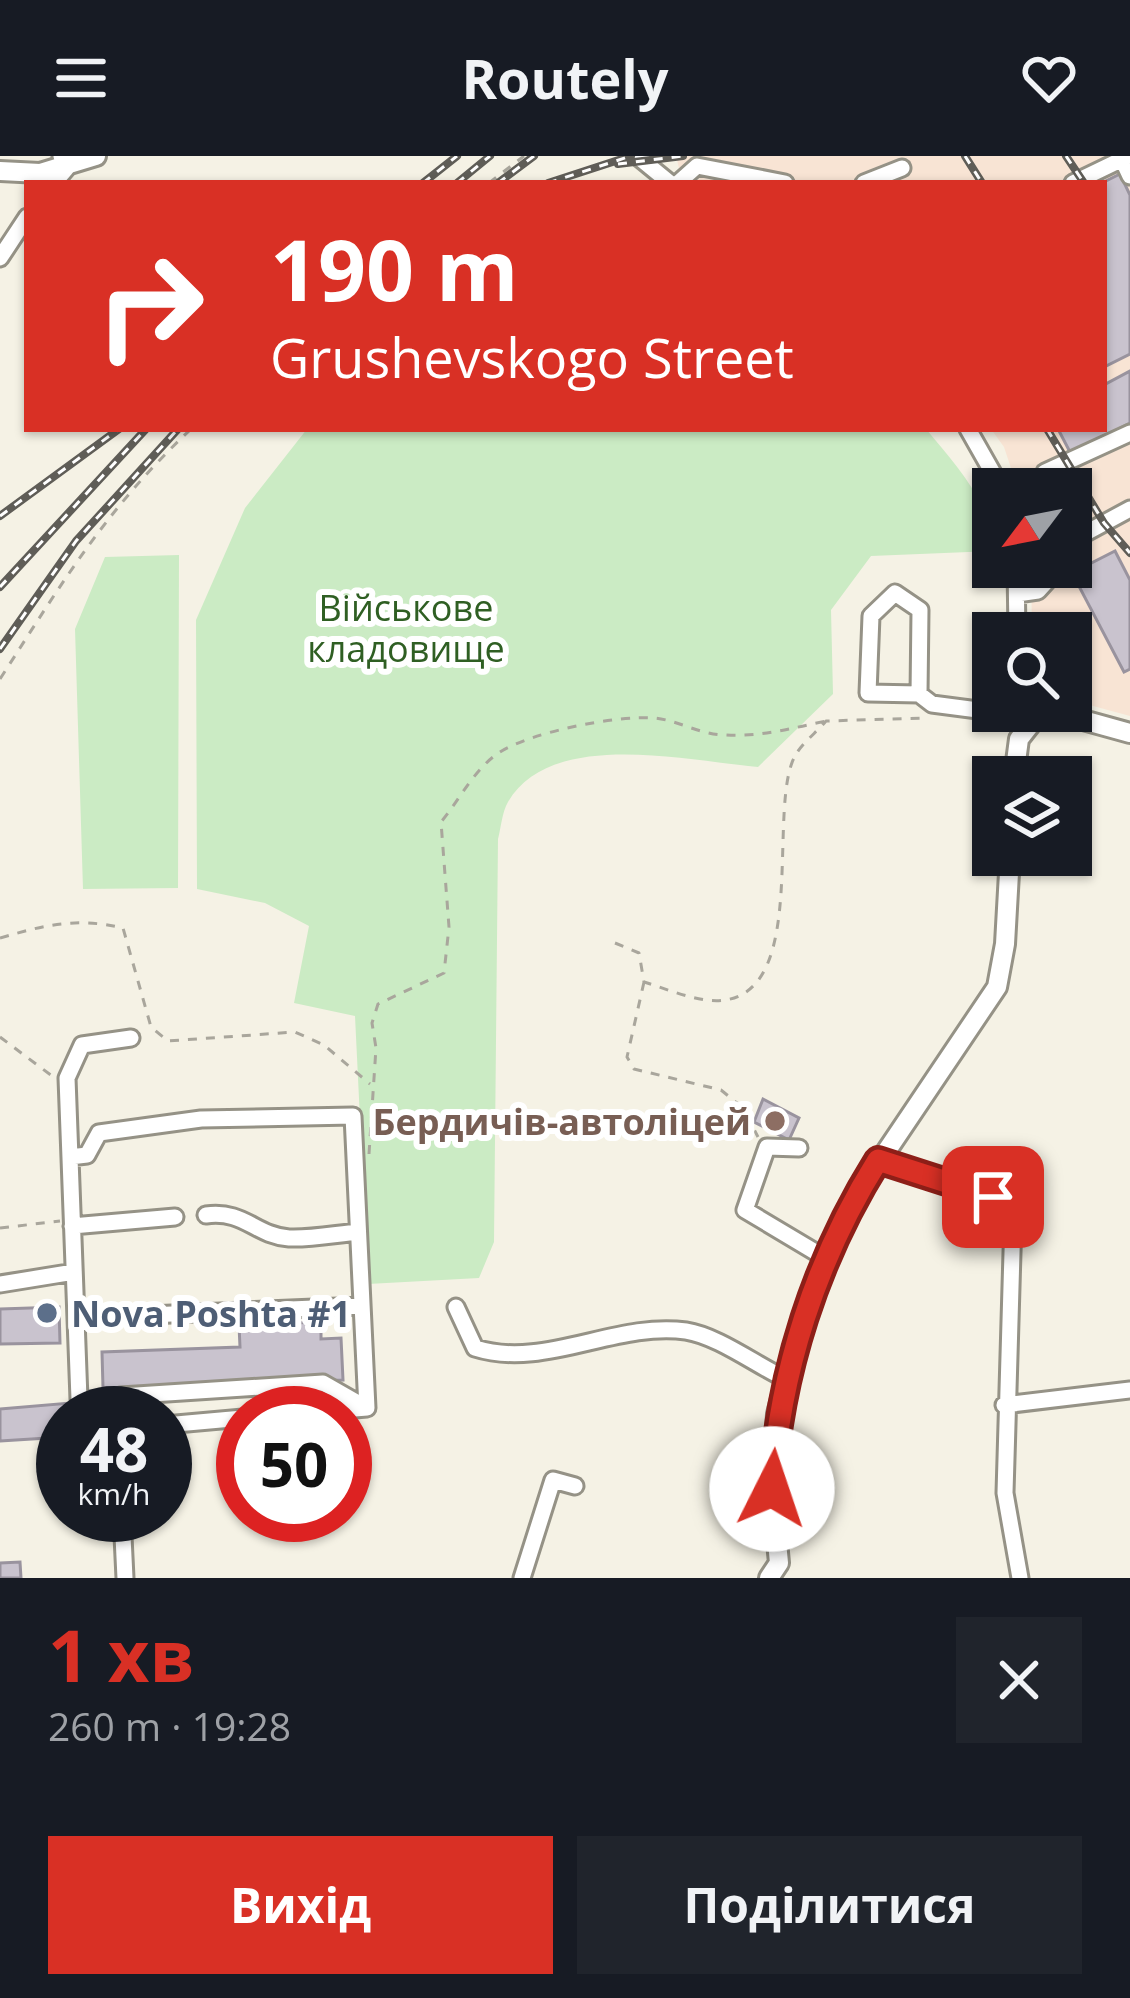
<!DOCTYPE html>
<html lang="uk">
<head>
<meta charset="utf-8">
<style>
  body { margin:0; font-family:"Open Sans",sans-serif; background:#20242c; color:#f1f3f6; height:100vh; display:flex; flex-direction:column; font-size:45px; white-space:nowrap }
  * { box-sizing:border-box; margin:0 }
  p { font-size:39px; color:#9ea1a6 }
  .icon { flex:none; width:66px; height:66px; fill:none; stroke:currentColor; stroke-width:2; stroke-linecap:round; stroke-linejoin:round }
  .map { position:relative; height:1422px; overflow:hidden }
  .drawer { display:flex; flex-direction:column; background:#171b24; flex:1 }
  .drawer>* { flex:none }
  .hud { position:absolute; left:24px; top:24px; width:1083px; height:252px; border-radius:0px; box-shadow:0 3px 9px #0004; background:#d93025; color:#fff; overflow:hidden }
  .needle { width:78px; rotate:238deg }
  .tools { position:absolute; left:972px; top:312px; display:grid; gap:24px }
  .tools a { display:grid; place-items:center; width:120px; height:120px; border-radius:0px; background:#171b24; box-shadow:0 3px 9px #0004; font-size:60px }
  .speed { position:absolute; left:36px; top:1230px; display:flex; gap:24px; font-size:60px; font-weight:700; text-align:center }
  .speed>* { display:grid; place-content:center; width:156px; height:156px; border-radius:50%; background:#171b24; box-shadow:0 3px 9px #0004; line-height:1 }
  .speed small { font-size:30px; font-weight:400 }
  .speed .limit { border:18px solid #d22; background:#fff; color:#111 }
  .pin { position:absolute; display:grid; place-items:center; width:102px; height:102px; color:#fff; margin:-51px; border-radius:24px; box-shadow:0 6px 18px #0006 }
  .me { position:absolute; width:132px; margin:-66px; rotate:4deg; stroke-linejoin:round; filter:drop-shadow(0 0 9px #0008) }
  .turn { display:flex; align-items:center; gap:42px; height:252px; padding:0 48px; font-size:54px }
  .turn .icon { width:156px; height:156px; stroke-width:2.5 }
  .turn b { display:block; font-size:84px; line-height:102px }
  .round { display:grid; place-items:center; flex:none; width:126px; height:126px; border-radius:0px; background:#20242c }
  .summary { display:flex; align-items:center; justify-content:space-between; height:204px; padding:0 48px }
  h1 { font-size:72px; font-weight:700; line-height:90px; color:#d93025 }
  .button { display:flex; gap:24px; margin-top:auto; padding:24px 48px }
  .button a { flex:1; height:138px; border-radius:0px; background:#d93025; color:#fff; font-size:48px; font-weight:700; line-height:138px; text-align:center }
  .button a+a { background:#20242c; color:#f1f3f6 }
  header { display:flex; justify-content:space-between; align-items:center; height:156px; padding:0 48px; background:#171b24; font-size:54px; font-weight:700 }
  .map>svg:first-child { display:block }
</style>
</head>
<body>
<header><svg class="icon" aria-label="menu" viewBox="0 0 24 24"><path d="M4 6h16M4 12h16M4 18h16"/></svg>Routely<svg class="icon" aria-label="heart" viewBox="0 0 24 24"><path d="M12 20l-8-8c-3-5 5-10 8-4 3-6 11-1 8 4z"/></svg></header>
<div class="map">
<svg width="1130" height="1422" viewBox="0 0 1130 1422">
  <rect width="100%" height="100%" fill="#f5f2e5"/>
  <!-- industrial -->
  <path fill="#f8e4d4" d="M676 0H1130V560L1071 544V477H1032L1031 411H1071V333H1018L1004 291 991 273H1104V27H703L679 12Z"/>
  <!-- green -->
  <path fill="#cbebc4" d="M307 273H926C955 308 993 348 993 395L871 400 831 454 833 538 758 611C688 605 551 572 508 646 502 656 501 672 498 683L494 1086 479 1122 368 1128 355 860 294 847 309 770 265 747 197 733 196 464 245 352Z
    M179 399 178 732 83 733 75 473 105 401Z"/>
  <!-- building -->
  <path fill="#c9c3ce" stroke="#99939e" stroke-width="3" d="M1120 18 1130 39V198L1104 211 1102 27Z
    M1130 215V267L1071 298 1058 273H1104V229Z
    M1115 395 1130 424V513L1124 516 1072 417Z
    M763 943 799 962 789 984 754 966Z
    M59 1151 60 1187 0 1188V1153Z
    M321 1166V1183L341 1182 343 1224 103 1232 102 1196 240 1191 239 1169Z
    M70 1247 71 1257H63V1281L0 1285V1253Z
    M20 1406 21 1422H0V1407Z"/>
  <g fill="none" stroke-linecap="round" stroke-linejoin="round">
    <defs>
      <path id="minor" d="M637 0 670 27
        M1122 3 1130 20
        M54 27 66 13 61 0
        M678 27 697 10 785 27
        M864 27 902 12
        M1073 27 1129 0
        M0 102 27 61
        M968 273 1002 333
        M1049 333 1045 316 1130 277
        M1071 385 1130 353
        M1016 411 1017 477
        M1017 438 1038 435 1060 411
        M919 538 868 537 871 460 895 437 920 454 919 538 932 548 1016 559
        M799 992 767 991 745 1054 827 1103
        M70 1001 87 999 99 977 201 963 353 960 367 1252 305 1257
        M878 1004 993 1041 1013 1062 1005 1337 1020 1422
        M206 1059C245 1054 254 1079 289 1082 311 1083 336 1078 358 1076
        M72 1070 175 1061
        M0 1128 74 1116
        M456 1151 475 1192C544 1214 616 1165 686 1175 718 1180 756 1209 786 1223
        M76 1162 362 1150
        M1004 1249 1130 1234
        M98 1257 79 1243 67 922 82 889 131 882
        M107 1257 121 1240 323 1227 365 1251
        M165 1269 243 1262
        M122 1359 125 1422
        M522 1422 553 1324 575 1330"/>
      <path id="major" d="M0 15 40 17 96 0
        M1014 621 1019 583 1034 564 1072 561 1130 577
        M769 1422 779 1407 772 1333 777 1258 790 1208 831 1092 857 1039 997 831 1005 788 1010 699"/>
    </defs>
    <!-- minor casing -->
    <use href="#minor" stroke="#959286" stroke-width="21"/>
    <!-- major casing -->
    <use href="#major" stroke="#959286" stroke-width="24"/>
    <!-- path -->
    <path stroke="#a9a69c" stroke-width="3" stroke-dasharray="9 9" stroke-linecap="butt" d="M489 27 524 0
      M0 523C62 427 106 353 191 273
      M0 782C45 769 76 761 123 772L151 871 168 885 295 876 324 889 370 928
      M615 787 639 797 644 826C667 833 701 848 725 844 809 832 767 651 795 600 802 587 817 576 826 565L928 562
      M644 826 627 901 634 913 721 934 743 952 758 981
      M0 881 52 920
      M369 998 376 892 372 867 378 848 444 817 449 771 441 666C460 643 475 612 500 596 532 576 616 559 654 562 678 564 700 579 726 579 760 581 793 572 826 565
      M0 1072 60 1065"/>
    <!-- minor -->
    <use href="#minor" stroke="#fff" stroke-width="15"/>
    <!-- major -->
    <use href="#major" stroke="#fff" stroke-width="18"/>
    <defs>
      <path id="rail" d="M965 0 982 27
        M1066 0 1084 27
        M618 8 683 0
        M423 27 457 0
        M457 27 490 0
        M498 27 534 0
        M548 27 631 0
        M1047 273 1104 367 1130 397
        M0 360 119 273
        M0 431 146 273
        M0 493 76 385 178 273"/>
    </defs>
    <!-- rail casing -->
    <use href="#rail" stroke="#5f5d57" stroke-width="8"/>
    <!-- rail -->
    <use href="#rail" stroke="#fff" stroke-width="3" stroke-dasharray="9" stroke-linecap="butt"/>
  </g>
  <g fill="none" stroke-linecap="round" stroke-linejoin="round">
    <defs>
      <path id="route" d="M772 1333C779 1217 816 1103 878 1004L993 1041"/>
    </defs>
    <!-- route casing -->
    <use href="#route" stroke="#8d1f18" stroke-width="30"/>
    <!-- route -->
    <use href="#route" stroke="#d93025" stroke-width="21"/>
  </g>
  <!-- markers -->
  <circle fill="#8d6e63" stroke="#fff" stroke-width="4.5" cx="775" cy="965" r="12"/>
  <circle fill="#5c6f8a" stroke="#fff" stroke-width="4.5" cx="47" cy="1157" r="12"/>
  <g text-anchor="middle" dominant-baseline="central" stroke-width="12" stroke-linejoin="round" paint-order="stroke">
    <!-- park labels -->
    <g font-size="36" fill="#2f5f23" stroke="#fff">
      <text x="406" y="451">Військове<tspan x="406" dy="41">кладовище</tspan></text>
    </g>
    <!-- education labels -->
    <g font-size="36" font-weight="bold" fill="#785e54" stroke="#fff" text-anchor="end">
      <text x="751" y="965">Бердичів-автоліцей</text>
    </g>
    <!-- service labels -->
    <g font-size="36" font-weight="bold" fill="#4e5e75" stroke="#fff" text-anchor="start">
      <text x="71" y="1157">Nova Poshta #1</text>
    </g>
  </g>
</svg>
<div class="tools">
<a><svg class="needle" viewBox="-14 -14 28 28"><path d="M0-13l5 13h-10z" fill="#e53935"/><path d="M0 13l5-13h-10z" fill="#9ea1a6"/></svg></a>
<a><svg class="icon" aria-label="search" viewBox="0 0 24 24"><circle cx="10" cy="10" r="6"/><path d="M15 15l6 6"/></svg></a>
<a><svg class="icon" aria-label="layers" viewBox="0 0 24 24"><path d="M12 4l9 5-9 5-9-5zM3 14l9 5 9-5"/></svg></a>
</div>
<div class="speed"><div>48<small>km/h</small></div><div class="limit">50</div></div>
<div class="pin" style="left:993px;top:1041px;background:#d93025"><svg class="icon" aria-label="arrive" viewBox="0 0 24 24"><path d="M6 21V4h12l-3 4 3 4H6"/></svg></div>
<svg class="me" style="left:772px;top:1333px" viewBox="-20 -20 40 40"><circle r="19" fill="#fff"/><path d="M0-13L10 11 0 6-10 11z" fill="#d93025"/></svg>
<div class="hud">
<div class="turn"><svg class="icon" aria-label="right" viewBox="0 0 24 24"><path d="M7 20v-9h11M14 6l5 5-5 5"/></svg><div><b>190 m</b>Grushevskogo Street</div></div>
</div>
</div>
<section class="drawer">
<div class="summary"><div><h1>1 хв</h1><p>260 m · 19:28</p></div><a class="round"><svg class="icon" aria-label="close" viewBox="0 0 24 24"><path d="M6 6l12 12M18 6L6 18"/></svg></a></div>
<div class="button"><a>Вихід</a><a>Поділитися</a></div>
</section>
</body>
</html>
